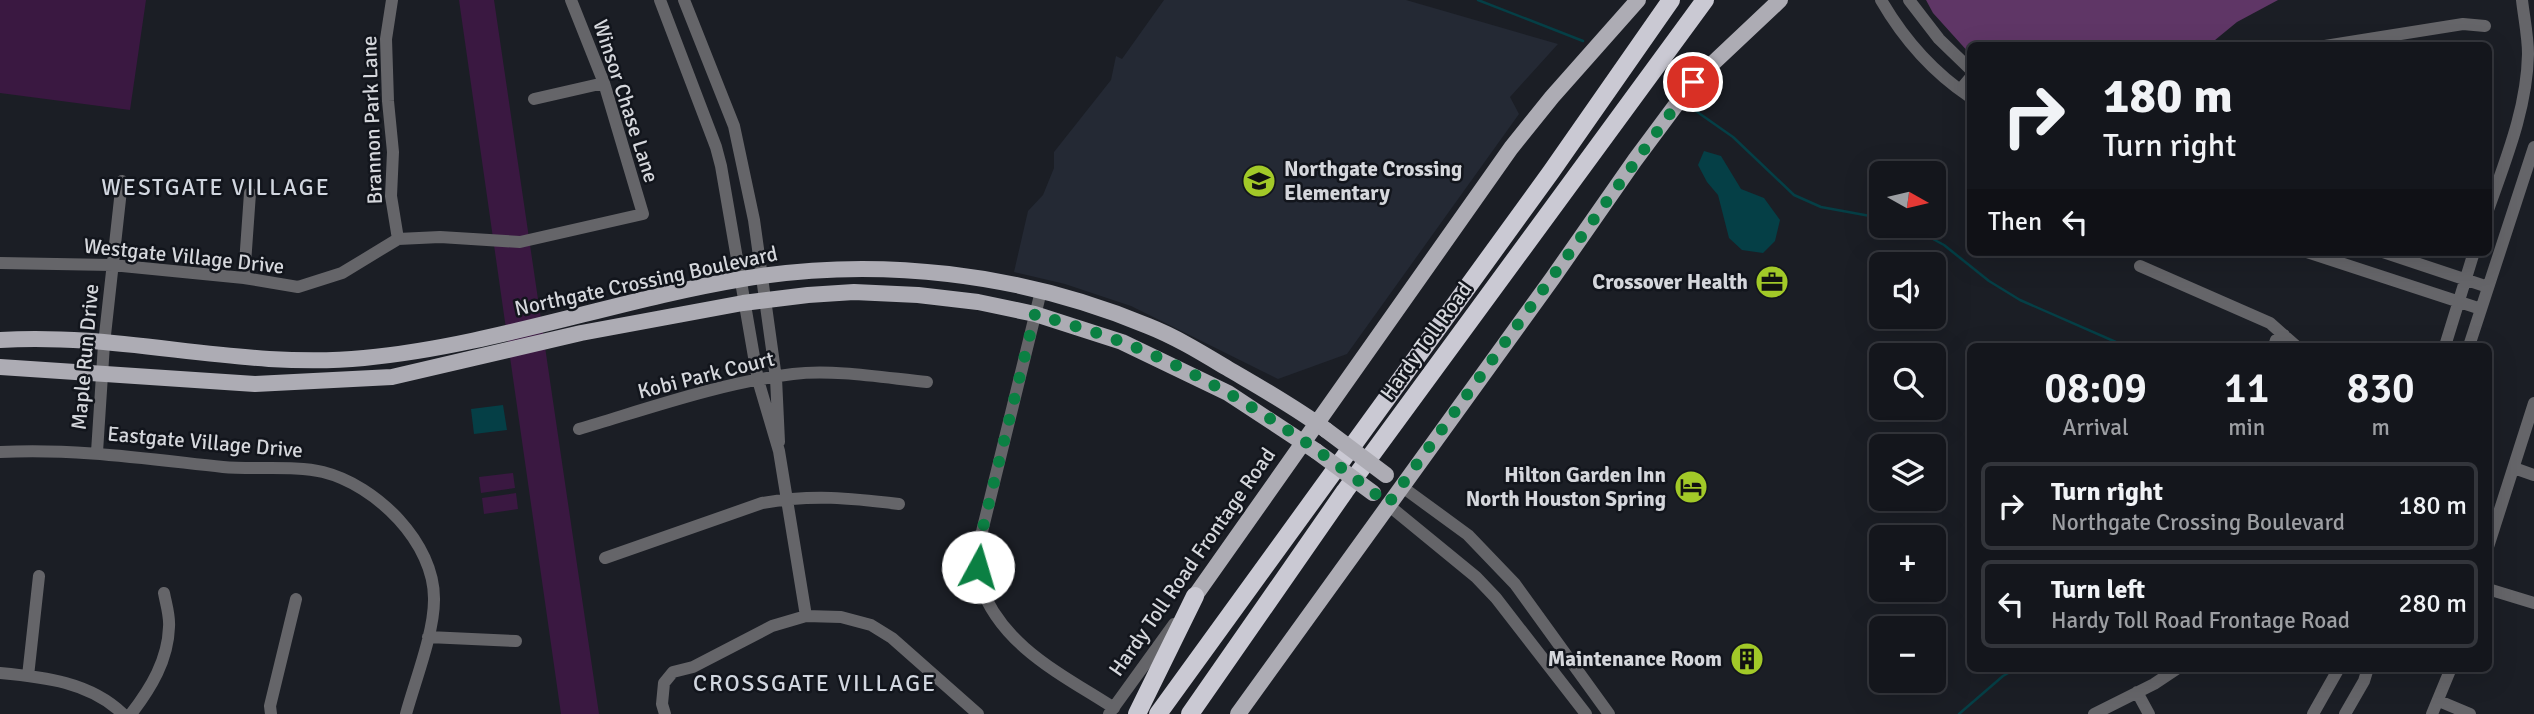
<!DOCTYPE html>
<html lang="en">
<head>
<meta charset="utf-8">
<style>
  body { margin:0; font-family:Signika,sans-serif; background:#1d1f25; color:#f1f3f6; height:100vh; display:flex; flex-direction:column; font-size:26px; white-space:nowrap }
  * { box-sizing:border-box; margin:0 }
  p { font-size:23px; color:#9d9fa3 }
  .icon { flex:none; width:38px; height:38px; fill:none; stroke:currentColor; stroke-width:2; stroke-linecap:round; stroke-linejoin:round }
  .map { position:relative; flex:1; overflow:hidden }
  .drawer { position:absolute; left:1967px; top:343px; width:525px; height:329px; display:flex; flex-direction:column; background:#14161c; border-radius:10px; box-shadow:0 7px 28px #0002,0 0 0 2px #33353b }
  .drawer>* { flex:none }
  .hud { position:absolute; left:1967px; top:42px; width:525px; height:214px; border-radius:10px; box-shadow:0 7px 28px #0002,0 0 0 2px #33353b; background:#14161c; color:#f1f3f6; overflow:hidden }
  .needle { width:46px; rotate:98deg }
  .buttons { position:absolute; left:1869px; top:161px; display:grid; gap:14px }
  .buttons a { display:grid; place-items:center; width:77px; height:77px; border-radius:10px; background:#14161c; box-shadow:0 7px 28px #0002,0 0 0 2px #33353b; font-size:35px }
  .pin { position:absolute; display:grid; place-items:center; width:60px; height:60px; color:#fff; margin:-30px; border:4px solid #fff; border-radius:50%; box-shadow:0 2px 7px #0007 }
  .me { position:absolute; width:77px; margin:-38px; rotate:6deg; stroke-linejoin:round; filter:drop-shadow(0 0 5px #0008) }
  .turn { display:flex; align-items:center; gap:24px; height:147px; padding:0 21px; font-size:32px }
  .turn .icon { width:91px; height:91px; stroke-width:2.5 }
  .turn b { display:block; font-size:49px; line-height:60px }
  .then { display:flex; align-items:center; height:66px; padding:0 21px; background:#0003; gap:14px; font-size:26px }
  .eta { display:flex; justify-content:space-evenly; align-items:center; height:119px; text-align:center }
  .eta b { font-size:42px; font-weight:600; line-height:49px }
  ul { padding:0; list-style:none }
  li { display:flex; align-items:center; gap:21px; height:88px; margin:0 14px 10px; padding:0 7px; border:4px solid #33353b; border-radius:10px }
  li div { flex:1 }
  li b { display:block; font-size:26px }
  li em { font-style:normal }
  .map>svg:first-child { display:block }
</style>
</head>
<body>
<div class="map">
<svg width="2534" height="714" viewBox="0 0 2534 714">
  <rect width="100%" height="100%" fill="#1b1e25"/>
  <!-- built -->
  <path fill="#242934" d="M1164 0H1406L1558 44 1510 97 1519 114 1347 354 1278 379 1131 306 1065 284 1014 272 1028 211 1043 195 1054 168V152L1111 80 1116 56 1122 59Z"/>
  <!-- green -->
  <path fill="#3a1841" d="M0 0H146L130 110 0 93Z
    M459 0H494L599 714H561Z
    M513 473 515 488 481 493 479 477Z
    M516 493 518 509 484 514 482 498Z"/>
  <!-- forest -->
  <path fill="#5f3666" d="M1926 0H2278L2237 22 2209 45 1970 46V54L1933 13Z"/>
  <!-- water -->
  <path fill="#053f46" d="M1704 151 1721 156 1741 189 1764 198 1780 220 1775 241 1763 253 1742 250 1729 238 1718 195 1707 182 1698 165Z
    M503 405 507 430 474 434 471 409Z"/>
  <g fill="none" stroke-linecap="round" stroke-linejoin="round">
    <!-- stream -->
    <path stroke="#053f46" stroke-width="2.5" d="M1478 0 1583 41
      M1693 109 1733 137 1794 195 1821 207 1881 218
      M1909 226 1944 245 1989 281 2020 300 2125 346
      M1959 714 2003 676 2017 668"/>
    <!-- minor -->
    <path stroke="#656569" stroke-width="12" d="M392 0 386 39 388 101 393 152 391 196 398 239
      M660 0 716 147 721 166 758 380 779 451 806 616
      M684 0 734 126 754 220 776 378 779 442
      M1881 0C1903 38 1934 73 1970 97
      M1909 0 1939 39 1970 69
      M2325 46 2463 24 2485 26
      M1960 90 1970 78
      M534 99 604 83
      M2488 210C2506 159 2527 108 2528 54 2528 36 2524 18 2522 0
      M2307 252 2481 309
      M2383 252 2488 287
      M0 263 112 265 244 278 298 287 342 273 398 239 440 237 520 242 643 214 604 83 571 0
      M2140 266 2270 323 2296 346
      M244 278 250 193
      M1041 291 977 552C978 562 977 575 980 584 1001 646 1063 675 1114 708
      M2274 346 2276 340 2284 335
      M2445 346 2474 252
      M2469 346 2534 147
      M579 429C650 408 720 383 793 374 834 369 886 378 927 382
      M0 452C75 448 148 459 223 467 253 470 296 465 323 472 376 485 435 543 434 600 434 633 415 681 406 714
      M97 452 104 344 122 181
      M2514 468 2534 475
      M1401 486 1468 535 1515 584 1609 714
      M1387 504 1476 577 1496 598 1586 714
      M2488 547 2534 403
      M605 558 762 503C812 494 850 498 899 504
      M2488 589 2534 603
      M428 637 516 641
      M0 673C44 677 90 682 123 714
      M28 676 39 576
      M2137 692 2149 714
      M2439 701 2470 714
      M131 714C151 688 168 660 169 627 170 616 166 604 164 593
      M271 714 270 706 296 599
      M665 714 662 704 664 683 673 672 693 667 772 626 806 616 841 617 871 625 892 638 978 714
      M1109 714 1174 624
      M2094 714 2154 684 2178 668
      M2313 714 2339 668
      M2345 714 2364 681 2368 668
      M2432 714 2451 668"/>
    <!-- major -->
    <path stroke="#adacb4" stroke-width="16" d="M0 340C122 332 242 370 364 358 491 346 616 300 742 279 878 256 1021 273 1148 326 1176 337 1202 353 1227 368 1261 388 1295 407 1326 430
      M0 367 255 384 392 377 581 333 743 303 808 295 854 292 918 295 978 302 1035 314 1122 342 1228 393 1316 451
      M1195 596 1511 148 1552 97 1638 0
      M1238 714 1552 279 1635 160 1693 82 1780 0"/>
    <!-- highway -->
    <path stroke="#cac9d3" stroke-width="18" d="M1137 714 1195 596
      M1158 714 1551 172 1671 0
      M1190 714 1345 491 1705 0"/>
    <!-- major-bridge -->
    <path stroke="#adacb4" stroke-width="16" d="M1326 430 1386 475
      M1316 451 1373 493"/>
  </g>
  <g fill="none" stroke-linecap="round" stroke-linejoin="round">
    <!-- route -->
    <path stroke="#0b8043" stroke-width="12" stroke-dasharray="0 21.6" d="M978 567 977 552 1035 314C1064 323 1094 331 1122 342 1218 379 1308 440 1388 504L1693 82"/>
  </g>
  <!-- icons -->
  <defs>
    <symbol id="school-disc" viewBox="-11 -11 22 22"><circle r="9.5" fill="#a2c928" stroke="#12151c"/><path d="M0-5L7-2L0 1L-7-2ZM-4 1L0 2.5L4 1V4Q0 6-4 4Z" fill="#111"/></symbol>
    <symbol id="office-disc" viewBox="-11 -11 22 22"><circle r="9.5" fill="#a2c928" stroke="#12151c"/><path d="M-6-3h4V-5.5h4V-3h4V5H-6ZM-1-4.5V-3h2v-1.5ZM-6 0V1H6V0Z" fill="#111"/></symbol>
    <symbol id="hotel-disc" viewBox="-11 -11 22 22"><circle r="9.5" fill="#a2c928" stroke="#12151c"/><path d="M-6-4.5h1.5V1H6V5H4.5V3h-9V5H-6ZM-4 0a1.8 1.8 0 1 1 3.6 0ZM.5 0V-2.5h3Q6-2.5 6 0Z" fill="#111"/></symbol>
    <symbol id="building-disc" viewBox="-11 -11 22 22"><circle r="9.5" fill="#a2c928" stroke="#12151c"/><path d="M-4-6H4V6H1V3H-1V6H-4ZM-2.5-4.3h1.7v1.8h-1.7ZM.8-4.3h1.7v1.8H.8ZM-2.5-1h1.7V.8h-1.7ZM.8-1h1.7V.8H.8Z" fill="#111"/></symbol>
  </defs>
  <g fill-rule="evenodd">
    <use href="#school-disc" x="1240" y="162" width="38" height="38"/>
    <use href="#office-disc" x="1753" y="263" width="38" height="38"/>
    <use href="#hotel-disc" x="1672" y="468" width="38" height="38"/>
    <use href="#building-disc" x="1728" y="640" width="38" height="38"/>
  </g>
  <g text-anchor="middle" dominant-baseline="central" stroke-width="5" stroke-linejoin="round" paint-order="stroke">
    <!-- street labels -->
    <g font-size="21" fill="#d5d7dc" stroke="#12151c">
      <text transform="translate(626 101) rotate(72)">Winsor Chase Lane</text>
      <text transform="translate(372 120) rotate(-92)">Brannon Park Lane</text>
      <text transform="translate(184 256) rotate(6)">Westgate Village Drive</text>
      <text transform="translate(646 281) rotate(-12)">Northgate Crossing Boulevard</text>
      <text transform="translate(1426 341) rotate(-54)">Hardy Toll Road</text>
      <text transform="translate(85 357) rotate(-85)">Maple Run Drive</text>
      <text transform="translate(706 375) rotate(-14)">Kobi Park Court</text>
      <text transform="translate(205 442) rotate(5)">Eastgate Village Drive</text>
      <text transform="translate(1192 562) rotate(-55)">Hardy Toll Road Frontage Road</text>
    </g>
    <!-- poi labels -->
    <g font-size="21" font-weight="bold" fill="#d5d7dc" stroke="#12151c" text-anchor="end">
      <text x="1284" y="169" text-anchor="start">Northgate Crossing<tspan x="1284" dy="24">Elementary</tspan></text>
      <text x="1748" y="282">Crossover Health</text>
      <text x="1666" y="475">Hilton Garden Inn<tspan x="1666" dy="24">North Houston Spring</tspan></text>
      <text x="1722" y="659">Maintenance Room</text>
    </g>
    <!-- neighbourhood labels -->
    <g font-size="23" letter-spacing="2" fill="#d1d6df" stroke="#12151c">
      <text x="216" y="187">WESTGATE VILLAGE</text>
      <text x="815" y="683">CROSSGATE VILLAGE</text>
    </g>
  </g>
</svg>
<div class="buttons">
<a><svg class="needle" viewBox="-14 -14 28 28"><path d="M0-13l5 13h-10z" fill="#e53935"/><path d="M0 13l5-13h-10z" fill="#9d9fa3"/></svg></a>
<a><svg class="icon" aria-label="sound" viewBox="0 0 24 24"><path d="M4 9h4l5-4v14l-5-4H4zM17 9q2 3 0 6"/></svg></a>
<a><svg class="icon" aria-label="search" viewBox="0 0 24 24"><circle cx="10" cy="10" r="6"/><path d="M15 15l6 6"/></svg></a>
<a><svg class="icon" aria-label="layers" viewBox="0 0 24 24"><path d="M12 4l9 5-9 5-9-5zM3 14l9 5 9-5"/></svg></a>
<a>+</a>
<a>−</a>
</div>
<div class="pin" style="left:1693px;top:82px;background:#d93025"><svg class="icon" aria-label="arrive" viewBox="0 0 24 24"><path d="M6 21V4h12l-3 4 3 4H6"/></svg></div>
<svg class="me" style="left:978px;top:567px" viewBox="-20 -20 40 40"><circle r="19" fill="#fff"/><path d="M0-13L10 11 0 6-10 11z" fill="#0b8043"/></svg>
<div class="hud">
<div class="turn"><svg class="icon" aria-label="right" viewBox="0 0 24 24"><path d="M7 20v-9h11M14 6l5 5-5 5"/></svg><div><b>180 m</b>Turn right</div></div>
<div class="then">Then<svg class="icon" aria-label="left" viewBox="0 0 24 24"><path d="M17 20v-9H6M10 6l-5 5 5 5"/></svg></div>
</div>
<section class="drawer">
<div class="eta">
<div><b>08:09</b><p>Arrival</p></div>
<div><b>11</b><p>min</p></div>
<div><b>830</b><p>m</p></div>
</div>
<ul>
<li><svg class="icon" aria-label="right" viewBox="0 0 24 24"><path d="M7 20v-9h11M14 6l5 5-5 5"/></svg><div><b>Turn right</b><p>Northgate Crossing Boulevard</p></div><em>180 m</em></li>
<li><svg class="icon" aria-label="left" viewBox="0 0 24 24"><path d="M17 20v-9H6M10 6l-5 5 5 5"/></svg><div><b>Turn left</b><p>Hardy Toll Road Frontage Road</p></div><em>280 m</em></li>
</ul>
</section>
</div>
</body>
</html>
